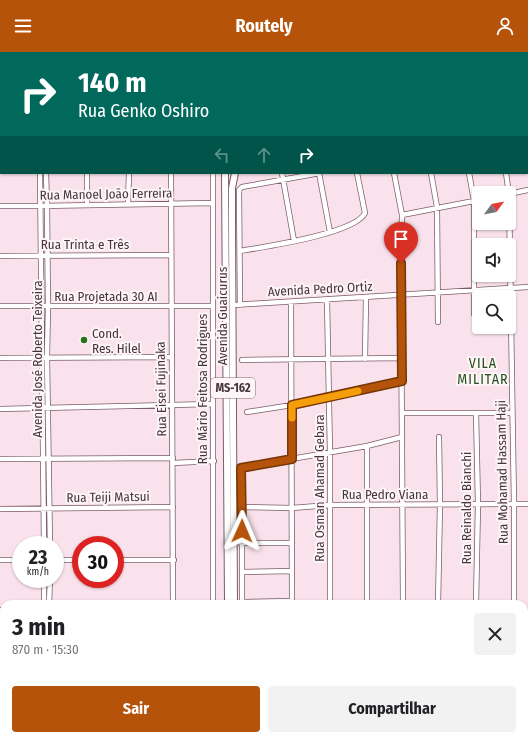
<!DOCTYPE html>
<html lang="pt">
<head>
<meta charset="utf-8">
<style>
  body { margin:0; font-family:"Fira Sans Condensed",sans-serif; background:#f2f2f2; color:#202124; height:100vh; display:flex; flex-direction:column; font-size:15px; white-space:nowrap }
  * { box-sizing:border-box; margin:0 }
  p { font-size:13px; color:#757577 }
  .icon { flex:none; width:22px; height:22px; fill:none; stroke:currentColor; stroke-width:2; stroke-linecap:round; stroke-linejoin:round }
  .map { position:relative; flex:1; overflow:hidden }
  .drawer { position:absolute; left:0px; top:548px; width:528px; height:140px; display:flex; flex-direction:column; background:#fff; border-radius:12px 12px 0 0; box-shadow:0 1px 3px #0004 }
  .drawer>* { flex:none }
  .banner { position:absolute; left:0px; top:0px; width:528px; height:122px; box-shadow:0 1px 3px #0004; background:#00695c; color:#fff; overflow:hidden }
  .needle { width:26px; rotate:57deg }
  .fabs { position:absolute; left:472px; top:134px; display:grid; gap:8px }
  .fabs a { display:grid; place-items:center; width:44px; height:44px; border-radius:4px; background:#fff; box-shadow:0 1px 3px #0004; font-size:20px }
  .speed { position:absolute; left:12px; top:484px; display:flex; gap:8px; font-size:20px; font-weight:700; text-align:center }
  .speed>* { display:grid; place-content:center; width:52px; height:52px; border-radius:50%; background:#fff; box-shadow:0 1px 3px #0004; line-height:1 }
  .speed small { font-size:10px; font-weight:400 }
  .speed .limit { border:6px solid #d22; background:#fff; color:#111 }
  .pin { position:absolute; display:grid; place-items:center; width:34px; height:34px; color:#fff; margin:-41px -17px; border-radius:50% 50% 50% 0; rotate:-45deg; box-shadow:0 0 4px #0007 }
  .pin .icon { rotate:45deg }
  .me { position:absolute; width:44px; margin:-22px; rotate:1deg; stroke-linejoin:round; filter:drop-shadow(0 0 3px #0008) }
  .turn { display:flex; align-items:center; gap:14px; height:84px; padding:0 12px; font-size:18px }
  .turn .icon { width:52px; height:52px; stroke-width:2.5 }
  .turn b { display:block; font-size:28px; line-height:34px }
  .lanes { display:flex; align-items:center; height:38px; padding:0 12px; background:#0003; justify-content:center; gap:20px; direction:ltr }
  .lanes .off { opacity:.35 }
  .round { display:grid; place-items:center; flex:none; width:42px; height:42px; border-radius:4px; background:#f2f2f2 }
  .head { display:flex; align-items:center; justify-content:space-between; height:68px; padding:0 12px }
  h1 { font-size:24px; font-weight:700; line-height:30px }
  .action { display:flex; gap:8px; margin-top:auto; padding:8px 12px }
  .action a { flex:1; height:46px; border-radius:4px; background:#b45309; color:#fff; font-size:16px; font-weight:700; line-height:46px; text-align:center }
  .action a+a { background:#f2f2f2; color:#202124 }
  header { display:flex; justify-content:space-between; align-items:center; height:52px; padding:0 12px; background:#b45309; color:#fff; font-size:18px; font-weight:700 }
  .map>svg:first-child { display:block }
</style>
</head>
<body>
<header><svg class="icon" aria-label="menu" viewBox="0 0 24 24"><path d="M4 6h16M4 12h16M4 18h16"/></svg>Routely<svg class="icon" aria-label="person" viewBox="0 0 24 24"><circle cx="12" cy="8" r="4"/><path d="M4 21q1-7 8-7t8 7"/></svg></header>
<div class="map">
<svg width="528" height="688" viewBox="0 0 528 688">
  <rect width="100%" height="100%" fill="#fae2ec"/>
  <!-- grass -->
  <path fill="#fcbeda" d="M0 0H41L1 1V25Z"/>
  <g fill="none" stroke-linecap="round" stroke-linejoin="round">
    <defs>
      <path id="minor" d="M111 0V1
        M170 0V1
        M335 0V1
        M372 0V1
        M410 0V1
        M446 0 447 1
        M484 0 485 1
        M522 0V1
        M42 1V0
        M48 1V0
        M214 1V0
        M253 1V0
        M527 21H528
        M0 28H1
        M527 30 528 35
        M527 81H528
        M0 103H1
        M40 121 44 493
        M46 121 47 153 48 255 47 306 50 493
        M171 121 173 552
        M213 121V552
        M282 121 294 189
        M319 121 330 180
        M394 121 402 163 401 243 403 552
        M431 121 437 155 438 270
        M469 121 474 149V262
        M506 121 509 142 514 452V552
        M509 142 528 138
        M128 152 129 121
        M87 153V121
        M0 154H40L212 151
        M402 163 479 148
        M240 199C263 195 355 182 365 161L357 121
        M0 204 171 203
        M327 248 330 401V552
        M291 250 292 552
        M233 253 528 235
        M240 253 239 138 242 135 320 121
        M0 254H213
        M0 306 172 305
        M365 307 366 245
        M242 308 402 306
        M0 357 213 352
        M247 360 292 353 402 329
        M402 361H512
        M476 361 478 452 476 552
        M0 407 173 406
        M173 411 214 409
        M241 416 242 455V552
        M233 417 367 394 402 385
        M242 455 292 456 330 453 528 452
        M0 457 173 455
        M241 491H292
        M0 508H21
        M55 508H81
        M115 508H174
        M242 520 292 519
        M242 550 292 549
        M44 552V527
        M49 552 50 527
        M367 552V394
        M438 552 440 452 439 385
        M0 558H4
        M524 565H528
        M0 610H4
        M3 659V688
        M524 679H528
        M56 684 57 688
        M174 684V688
        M215 684V688
        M246 684V688
        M329 684V688
        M405 684V688
        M40 688 41 684
        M285 688H296
        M367 688 368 684
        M434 688 528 687"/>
      <path id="major" d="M240 0V1
        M230 1V0
        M225 121 228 552
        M234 552 232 172V136L235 121
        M229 688V684
        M234 688 235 684"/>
    </defs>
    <!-- minor casing -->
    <use href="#minor" stroke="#7c5b6a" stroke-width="6"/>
    <!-- major casing -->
    <use href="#major" stroke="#7c5b6a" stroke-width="8"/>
    <!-- minor -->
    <use href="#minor" stroke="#fff" stroke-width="4.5"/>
    <!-- major -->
    <use href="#major" stroke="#fff" stroke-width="6"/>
  </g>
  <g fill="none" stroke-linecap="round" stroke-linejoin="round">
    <defs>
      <path id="route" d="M242 479 241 416 292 407V353L402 329 401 211"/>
    </defs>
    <!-- route casing -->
    <use href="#route" stroke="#753606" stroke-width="10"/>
    <!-- route -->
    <use href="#route" stroke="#b45309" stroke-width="7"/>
    <!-- slow -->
    <path stroke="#f59e0b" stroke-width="7" d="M292 366V353L358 339"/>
  </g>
  <!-- markers -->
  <circle fill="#287215" stroke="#fdf5f8" stroke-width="1.5" cx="84" cy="288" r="4"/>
  <g text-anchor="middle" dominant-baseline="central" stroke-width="4" stroke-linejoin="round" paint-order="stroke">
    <!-- shield labels -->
    <rect fill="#fdf5f8" stroke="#7c6f74" stroke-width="1" x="211" y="326" width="44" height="20" rx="3"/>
    <g font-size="12" font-weight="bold" fill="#45353c">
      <text x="233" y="336">MS-162</text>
    </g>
    <!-- street labels -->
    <g font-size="13" fill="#45353c" stroke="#fdf5f8">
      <text transform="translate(106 142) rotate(-1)">Rua Manoel João Ferreira</text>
      <text x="85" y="192">Rua Trinta e Três</text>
      <text transform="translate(320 237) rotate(-3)">Avenida Pedro Ortiz</text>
      <text x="106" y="244">Rua Projetada 30 AI</text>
      <text transform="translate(222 264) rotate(-90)">Avenida Guaicurus</text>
      <text transform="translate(37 307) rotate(-90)">Avenida José Roberto Teixeira</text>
      <text transform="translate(161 337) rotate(-91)">Rua Eisei Fujinaka</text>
      <text transform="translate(202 337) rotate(-90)">Rua Mário Feitosa Rodrigues</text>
      <text transform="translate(502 420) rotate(-91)">Rua Mohamad Hassam Haji</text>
      <text transform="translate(319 436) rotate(-90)">Rua Osman Ahamad Gebara</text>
      <text x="385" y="442">Rua Pedro Viana</text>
      <text transform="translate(108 445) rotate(-1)">Rua Teiji Matsui</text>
      <text transform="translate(466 456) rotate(-90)">Rua Reinaldo Bianchi</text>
    </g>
    <!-- poi labels -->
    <g font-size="13" fill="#45353c" stroke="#fdf5f8" text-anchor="start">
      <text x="92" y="281">Cond.<tspan x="92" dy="15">Res. Hilel</tspan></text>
    </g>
    <!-- neighbourhood labels -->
    <g font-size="14" letter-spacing="1" fill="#225018" stroke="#fdf5f8">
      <text x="483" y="311">VILA<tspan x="483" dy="16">MILITAR</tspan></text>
    </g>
  </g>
</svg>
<div class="fabs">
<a><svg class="needle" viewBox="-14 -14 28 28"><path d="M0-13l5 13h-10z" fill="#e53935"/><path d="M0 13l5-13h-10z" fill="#757577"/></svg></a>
<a><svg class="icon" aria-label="sound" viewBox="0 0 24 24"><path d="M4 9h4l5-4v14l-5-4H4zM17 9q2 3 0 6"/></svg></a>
<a><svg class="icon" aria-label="search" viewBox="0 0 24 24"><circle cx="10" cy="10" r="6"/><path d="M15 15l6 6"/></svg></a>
</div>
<div class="speed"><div>23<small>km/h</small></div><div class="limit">30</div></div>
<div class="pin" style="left:401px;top:211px;background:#d93025"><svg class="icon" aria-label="arrive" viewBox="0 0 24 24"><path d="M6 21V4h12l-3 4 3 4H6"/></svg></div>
<svg class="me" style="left:242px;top:479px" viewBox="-20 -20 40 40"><path d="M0-17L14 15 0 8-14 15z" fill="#b45309" stroke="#fff" stroke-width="4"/></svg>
<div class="banner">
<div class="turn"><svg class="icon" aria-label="right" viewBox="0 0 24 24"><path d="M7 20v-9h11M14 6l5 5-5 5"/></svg><div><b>140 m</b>Rua Genko Oshiro</div></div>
<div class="lanes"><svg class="icon off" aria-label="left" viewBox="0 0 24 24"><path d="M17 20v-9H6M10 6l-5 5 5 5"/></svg><svg class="icon off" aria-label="ahead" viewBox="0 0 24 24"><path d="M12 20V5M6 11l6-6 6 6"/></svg><svg class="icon" aria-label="right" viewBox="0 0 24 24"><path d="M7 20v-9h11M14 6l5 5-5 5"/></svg></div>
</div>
<section class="drawer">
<div class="head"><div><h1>3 min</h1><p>870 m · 15:30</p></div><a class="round"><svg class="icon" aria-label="close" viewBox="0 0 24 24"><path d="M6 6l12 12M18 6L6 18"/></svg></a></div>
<div class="action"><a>Sair</a><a>Compartilhar</a></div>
</section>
</div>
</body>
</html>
